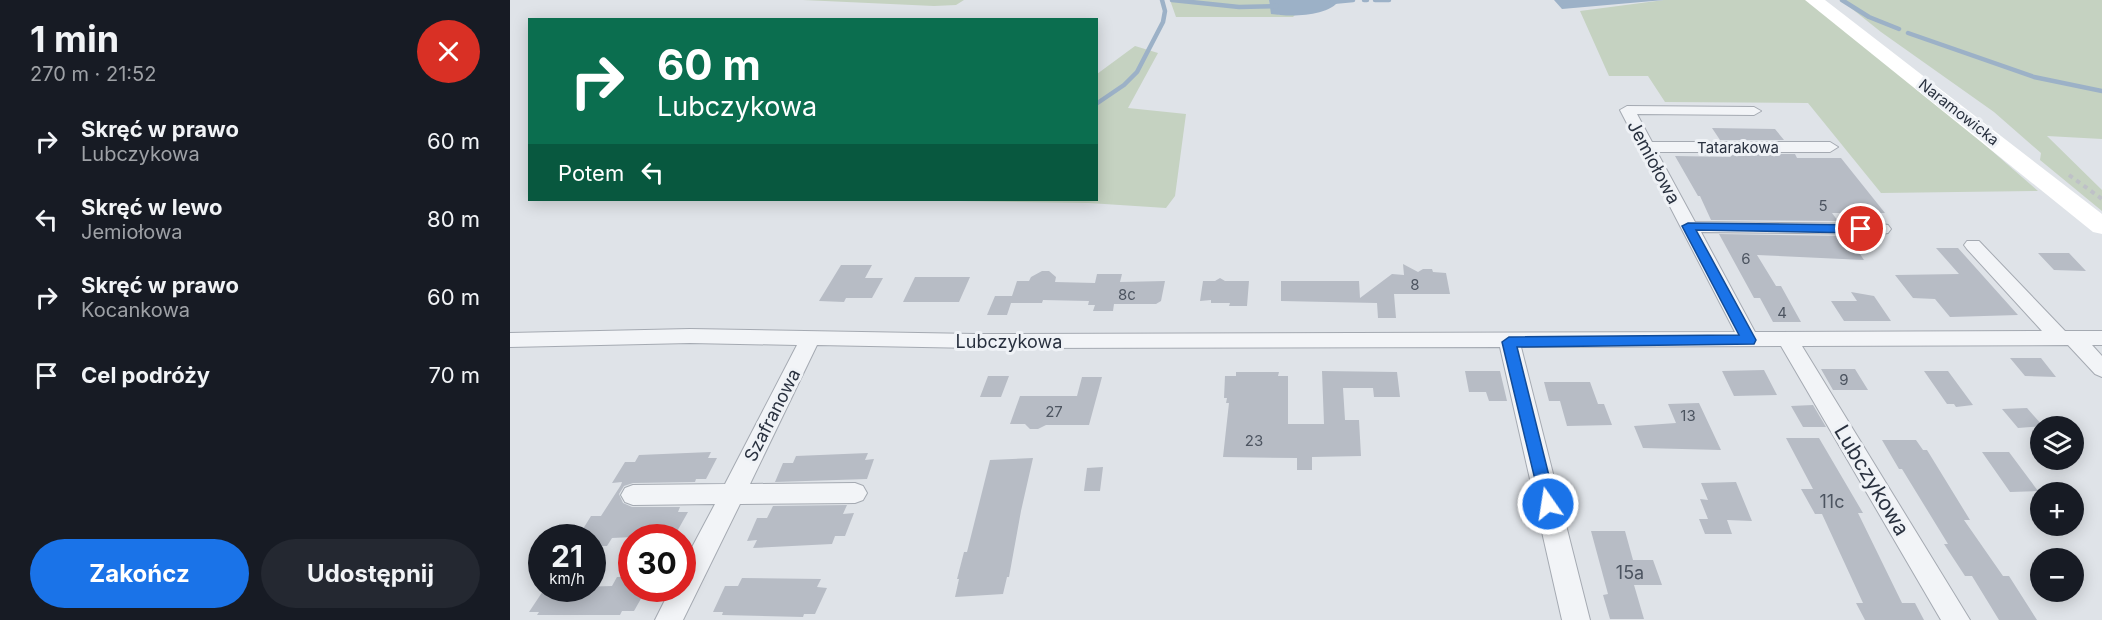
<!DOCTYPE html>
<html lang="pl">
<head>
<meta charset="utf-8">
<style>
  body { margin:0; font-family:Inter,sans-serif; background:#242831; color:#f1f3f6; height:100vh; display:flex; flex-direction:column; font-size:22px; white-space:nowrap }
  * { box-sizing:border-box; margin:0 }
  p { font-size:20px; color:#9ea1a6 }
  .icon { flex:none; width:33px; height:33px; fill:none; stroke:currentColor; stroke-width:2; stroke-linecap:round; stroke-linejoin:round }
  .map { position:relative; flex:1; overflow:hidden }
  .side { display:flex; flex-direction:column; background:#171b24; width:510px }
  .side>* { flex:none }
  .banner { position:absolute; left:18px; top:18px; width:570px; height:183px; border-radius:0px; box-shadow:0 3px 15px #0003; background:#0b6e4f; color:#fff; overflow:hidden }
  .controls { position:absolute; left:1520px; top:416px; display:grid; gap:12px }
  .controls a { display:grid; place-items:center; width:54px; height:54px; border-radius:50%; background:#171b24; box-shadow:0 3px 15px #0003; font-size:30px }
  .speed { position:absolute; left:18px; top:524px; display:flex; gap:12px; font-size:30px; font-weight:700; text-align:center }
  .speed>* { display:grid; place-content:center; width:78px; height:78px; border-radius:50%; background:#171b24; box-shadow:0 3px 15px #0003; line-height:1 }
  .speed small { font-size:15px; font-weight:400 }
  .speed .limit { border:9px solid #d22; background:#fff; color:#111 }
  .pin { position:absolute; display:grid; place-items:center; width:51px; height:51px; color:#fff; margin:-26px; border:3px solid #fff; border-radius:50%; box-shadow:0 2px 6px #0007 }
  .me { position:absolute; width:66px; margin:-33px; rotate:347deg; stroke-linejoin:round; filter:drop-shadow(0 0 4px #0008) }
  .turn { display:flex; align-items:center; gap:21px; height:126px; padding:0 30px; font-size:27px }
  .turn .icon { width:78px; height:78px; stroke-width:2.5 }
  .turn b { display:block; font-size:42px; line-height:51px }
  .then { display:flex; align-items:center; height:57px; padding:0 30px; background:#0003; gap:12px; font-size:22px }
  .round { display:grid; place-items:center; flex:none; width:63px; height:63px; border-radius:32px; background:#242831 }
  .overview { display:flex; align-items:center; justify-content:space-between; height:102px; padding:0 30px }
  h1 { font-size:36px; font-weight:700; line-height:45px }
  .cta { display:flex; gap:12px; margin-top:auto; padding:12px 30px }
  .cta a { flex:1; height:69px; border-radius:36px; background:#1a73e8; color:#fff; font-size:24px; font-weight:700; line-height:69px; text-align:center }
  .cta a+a { background:#242831; color:#f1f3f6 }
  ul { padding:0; list-style:none }
  li { display:flex; align-items:center; gap:18px; height:78px; padding:0 30px }
  li div { flex:1 }
  li b { display:block; font-size:22px }
  li em { font-style:normal }
  main { display:flex; flex:1; min-height:0 }
  .map>svg:first-child { display:block }
</style>
</head>
<body>
<main>
<section class="side">
<div class="overview"><div><h1>1 min</h1><p>270 m · 21:52</p></div><a class="round" style="background:#d93025;color:#fff"><svg class="icon" aria-label="close" viewBox="0 0 24 24"><path d="M6 6l12 12M18 6L6 18"/></svg></a></div>
<ul>
<li><svg class="icon" aria-label="right" viewBox="0 0 24 24"><path d="M7 20v-9h11M14 6l5 5-5 5"/></svg><div><b>Skręć w prawo</b><p>Lubczykowa</p></div><em>60 m</em></li>
<li><svg class="icon" aria-label="left" viewBox="0 0 24 24"><path d="M17 20v-9H6M10 6l-5 5 5 5"/></svg><div><b>Skręć w lewo</b><p>Jemiołowa</p></div><em>80 m</em></li>
<li><svg class="icon" aria-label="right" viewBox="0 0 24 24"><path d="M7 20v-9h11M14 6l5 5-5 5"/></svg><div><b>Skręć w prawo</b><p>Kocankowa</p></div><em>60 m</em></li>
<li><svg class="icon" aria-label="arrive" viewBox="0 0 24 24"><path d="M6 21V4h12l-3 4 3 4H6"/></svg><div><b>Cel podróży</b></div><em>70 m</em></li>
</ul>
<div class="cta"><a>Zakończ</a><a>Udostępnij</a></div>
</section>
<div class="map">
<svg width="1592" height="620" viewBox="0 0 1592 620">
  <rect width="100%" height="100%" fill="#dfe3e8"/>
  <!-- green -->
  <path fill="#c5d2c1" d="M293 0H454L446 5 424 6Z
    M660 0H759L760 6 769 15H785L783 17H666Z
    M1154 0H1296L1443 117 1528 191 1371 193 1298 103 1155 102 1138 76H1099L1070 11Z
    M1331 0H1592V139L1537 136 1592 190V211L1530 160 1531 153 1484 112 1371 32Z
    M625 46 648 53 618 108 676 114 665 196 656 208 579 203 448 201 586 200 587 74Z"/>
  <!-- water -->
  <path fill="#9cb1c7" d="M759 0H830C817 17 781 17 761 14Z
    M1044 0H1154L1052 9Z"/>
  <g fill="none" stroke-linecap="round" stroke-linejoin="round">
    <!-- stream -->
    <path stroke="#9cb1c7" stroke-width="4.5" d="M662 0 729 7 767 6
      M854 0H857
      M865 0H879
      M1332 0 1359 17 1389 29
      M822 2 843 0
      M1398 33 1524 77 1592 91
      M586 104 614 85 627 72 653 22 655 11 652 0"/>
  </g>
  <!-- building -->
  <path fill="#b7bcc5" d="M1202 128 1265 129 1274 140H1210Z
    M1219 154H1285L1287 158H1331L1375 213H1322L1328 221 1201 220 1190 196H1188L1165 156 1221 157Z
    M1209 234 1338 236 1354 260 1247 255 1266 286H1271L1291 322H1263L1250 298H1244Z
    M1426 248H1448L1508 315 1440 317 1425 299 1403 298 1385 275 1449 274Z
    M1528 253H1559L1576 271 1544 270Z
    M893 264 908 272 913 269H922L923 272 936 273 940 294H884L886 318H868L867 303 771 301V281H849L850 298 882 274 894 275Z
    M331 265H362L355 278H373L362 298H336L334 302 309 301Z
    M532 271H539L546 277 545 282 585 283 587 274H612L610 282 655 281 651 301 646 304H604L603 311H583L585 305H578L579 301 533 300 532 303H501L497 315H477L485 296H502L507 281H519L521 277Z
    M405 277H460L449 302H393Z
    M710 278 715 281H739L737 306H719L720 303H701V300L690 301 693 281H705Z
    M1341 292 1364 296 1381 321H1334L1321 301H1347Z
    M1500 358H1531L1546 377 1515 376Z
    M1311 369H1345L1358 390H1323Z
    M1254 370 1267 395 1224 396 1212 371Z
    M812 371 887 372 890 397H864L863 388H833L835 420H849L851 456 802 457V470H787V458L713 457 719 403H716L717 398H714L715 376H726V372H769L768 376H778V424H814Z
    M955 371H990L997 401H979L976 392H959Z
    M1414 371H1438L1463 405 1446 407 1444 404H1437Z
    M478 376H499L491 397H470Z
    M572 377H592L579 425H536L528 429H520L515 424H500L510 396H567Z
    M1034 382H1080L1088 404H1094L1102 425 1057 426 1050 401H1039Z
    M1189 403 1211 450 1133 448 1124 426 1166 423 1158 404Z
    M1303 405 1316 427H1293L1281 406Z
    M1517 408 1533 426 1508 428 1492 409Z
    M1276 438H1309L1353 513H1348L1392 603H1405L1414 620H1355L1346 603H1353L1312 514H1305L1291 489H1303Z
    M1372 440H1406L1413 450H1417L1460 520H1454L1493 576H1499L1527 620H1489L1462 576H1455L1434 544H1438L1392 469H1389Z
    M201 452 198 458H207L196 479H186L185 482 123 483 114 486 109 494 113 503 122 507H170L168 512H178L165 535 102 538 97 546H82V537H68L81 516H91L111 485 112 482 102 483 115 462H125L129 455Z
    M1472 452H1499L1528 491 1500 492Z
    M358 453 355 460 364 459 357 479 265 482 273 463H283L286 456Z
    M523 458 511 511 499 577H497L493 594 445 597 449 579H447L454 552H457L480 460Z
    M593 467 590 491H574L577 468Z
    M1226 482 1242 521 1217 520 1222 534H1195L1189 519H1198L1190 499 1198 500 1191 483Z
    M337 505 333 514 344 513 335 536H325L322 544 243 548 247 540 237 541 247 518H257L263 506Z
    M1081 531H1115L1123 560H1143L1152 585H1124L1134 619H1100L1093 595 1098 594Z
    M107 577H122V588H137L124 611H112L110 615H27L29 612H19L35 588 102 586Z
    M232 578 311 579 307 587 317 588 305 614H294L293 617 212 615 213 612H203L215 586H228Z"/>
  <g fill="none" stroke-linecap="round" stroke-linejoin="round">
    <defs>
      <path id="street" d="M1117 106 1244 107 1251 111 1244 115 1127 114 1142 142H1320L1328 147 1320 152H1147L1185 222 1372 224 1378 225 1381 229 1378 233 1372 234 1191 232 1245 332 1532 331 1457 249 1454 245 1457 241H1469L1555 331H1592V345H1582L1592 356V377L1585 374 1558 345 1292 346 1460 620H1431L1271 346 1011 347 1080 620H1052L990 347 465 348 307 345 240 484 345 483 353 486 357 493 353 500 345 503 230 504 173 620H145L161 588H172V566L205 504 123 505 115 502 111 495 115 488 123 485 215 484 287 345 180 343 0 347V333L180 329 465 334 1225 332 1110 110Z"/>
    </defs>
    <!-- street casing -->
    <use href="#street" stroke="#a5aab2" stroke-width="2"/>
    <!-- path -->
    <path stroke="#bec1c7" stroke-width="4" stroke-dasharray="4.5 4.5" stroke-linecap="butt" d="M1559 175 1592 199"/>
    <!-- street -->
    <use href="#street" fill="#f2f4f7" fill-rule="evenodd"/>
    <!-- secondary -->
    <path fill="#fff" fill-rule="evenodd" d="M1295 0H1315L1592 214V234L1583 232Z"/>
  </g>
  <!-- route -->
  <path fill="#1a73e8" stroke="#114b97" stroke-width="1.5" d="M1178 223 1351 225 1357 229 1351 233 1186 230 1246 340 1244 344 1007 347 1046 504 1044 509 1038 511 1032 509 992 342 999 337 1229 335 1172 226Z"/>
  <g text-anchor="middle" dominant-baseline="central" stroke-width="6" stroke-linejoin="round" paint-order="stroke">
    <!-- far-street labels -->
    <g font-size="15" fill="#29313f" stroke="#eff2f6">
      <text transform="translate(1449 112) rotate(38)">Naramowicka</text>
      <text x="1228" y="147">Tatarakowa</text>
    </g>
    <!-- number labels -->
    <g font-size="15" fill="#4c5460">
      <text x="1313" y="205">5</text>
      <text x="1236" y="258">6</text>
      <text x="905" y="284">8</text>
      <text x="617" y="294">8c</text>
      <text x="1272" y="312">4</text>
      <text x="1334" y="379">9</text>
      <text x="544" y="411">27</text>
      <text x="1178" y="415">13</text>
      <text x="744" y="440">23</text>
    </g>
    <!-- street labels -->
    <g font-size="18" fill="#29313f" stroke="#eff2f6">
      <text transform="translate(1144 162) rotate(62)">Jemiołowa</text>
      <text x="499" y="341">Lubczykowa</text>
      <text transform="translate(262 415) rotate(-63)">Szafranowa</text>
    </g>
    <!-- near-number labels -->
    <g font-size="18" fill="#4c5460">
      <text x="1322" y="501">11c</text>
      <text x="1120" y="572">15a</text>
    </g>
    <!-- near-street labels -->
    <g font-size="21" fill="#29313f" stroke="#eff2f6">
      <text transform="translate(1362 480) rotate(59)">Lubczykowa</text>
    </g>
  </g>
</svg>
<div class="controls">
<a><svg class="icon" aria-label="layers" viewBox="0 0 24 24"><path d="M12 4l9 5-9 5-9-5zM3 14l9 5 9-5"/></svg></a>
<a>+</a>
<a>−</a>
</div>
<div class="speed"><div>21<small>km/h</small></div><div class="limit">30</div></div>
<div class="pin" style="left:1351px;top:229px;background:#d93025"><svg class="icon" aria-label="arrive" viewBox="0 0 24 24"><path d="M6 21V4h12l-3 4 3 4H6"/></svg></div>
<svg class="me" style="left:1038px;top:504px" viewBox="-20 -20 40 40"><circle r="17" fill="#1a73e8" stroke="#fff" stroke-width="3"/><path d="M0-11L8 9 0 5-8 9z" fill="#fff"/></svg>
<div class="banner">
<div class="turn"><svg class="icon" aria-label="right" viewBox="0 0 24 24"><path d="M7 20v-9h11M14 6l5 5-5 5"/></svg><div><b>60 m</b>Lubczykowa</div></div>
<div class="then">Potem<svg class="icon" aria-label="left" viewBox="0 0 24 24"><path d="M17 20v-9H6M10 6l-5 5 5 5"/></svg></div>
</div>
</div>
</main>
</body>
</html>
